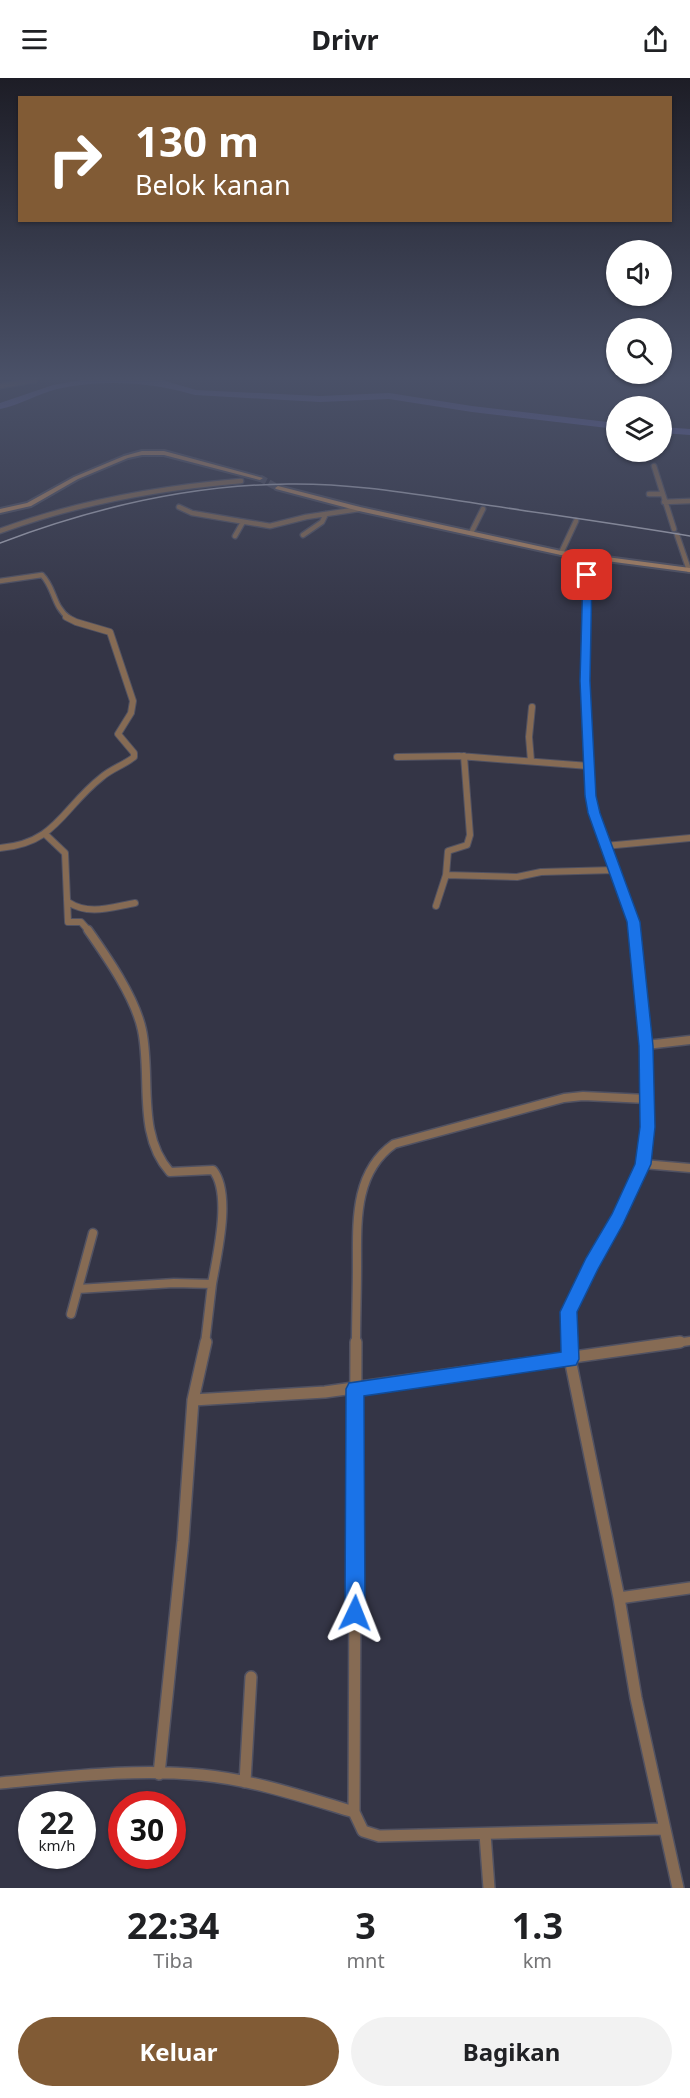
<!DOCTYPE html>
<html lang="id">
<head>
<meta charset="utf-8">
<style>
  body { margin:0; font-family:"Noto Sans",sans-serif; background:#f2f2f2; color:#202124; height:100vh; display:flex; flex-direction:column; font-size:22px; white-space:nowrap }
  * { box-sizing:border-box; margin:0 }
  p { font-size:20px; color:#757577 }
  .icon { flex:none; width:33px; height:33px; fill:none; stroke:currentColor; stroke-width:2; stroke-linecap:round; stroke-linejoin:round }
  .map { position:relative; height:1810px; overflow:hidden }
  .side { display:flex; flex-direction:column; background:#fff; flex:1 }
  .side>* { flex:none }
  .top-card { position:absolute; left:18px; top:18px; width:654px; height:126px; border-radius:0px; box-shadow:0 2px 4px #0004; background:#815b35; color:#fff; overflow:hidden }
  .buttons { position:absolute; left:606px; top:162px; display:grid; gap:12px }
  .buttons a { display:grid; place-items:center; width:66px; height:66px; border-radius:50%; background:#fff; box-shadow:0 2px 4px #0004; font-size:30px }
  .speed { position:absolute; left:18px; top:1713px; display:flex; gap:12px; font-size:30px; font-weight:700; text-align:center }
  .speed>* { display:grid; place-content:center; width:78px; height:78px; border-radius:50%; background:#fff; box-shadow:0 2px 4px #0004; line-height:1 }
  .speed small { font-size:15px; font-weight:400 }
  .speed .limit { border:9px solid #d22; background:#fff; color:#111 }
  .pin { position:absolute; display:grid; place-items:center; width:51px; height:51px; color:#fff; margin:-26px; border-radius:12px; box-shadow:0 3px 9px #0006 }
  .me { position:absolute; width:66px; margin:-33px; rotate:2deg; stroke-linejoin:round; filter:drop-shadow(0 0 4px #0008) }
  .turn { display:flex; align-items:center; gap:21px; height:126px; padding:0 18px; font-size:27px }
  .turn .icon { width:78px; height:78px; stroke-width:2.5 }
  .turn b { display:block; font-size:42px; line-height:51px }
  .eta { display:flex; justify-content:space-evenly; align-items:center; height:102px; text-align:center }
  .eta b { font-size:36px; font-weight:700; line-height:42px }
  .action { display:flex; gap:12px; margin-top:auto; padding:12px 18px }
  .action a { flex:1; height:69px; border-radius:36px; background:#815b35; color:#fff; font-size:24px; font-weight:700; line-height:69px; text-align:center }
  .action a+a { background:#f2f2f2; color:#202124 }
  header { display:flex; justify-content:space-between; align-items:center; height:78px; padding:0 18px; background:#fff; font-size:27px; font-weight:700 }
  .map>svg:first-child { display:block }
</style>
</head>
<body>
<header><svg class="icon" aria-label="menu" viewBox="0 0 24 24"><path d="M4 6h16M4 12h16M4 18h16"/></svg>Drivr<svg class="icon" aria-label="share" viewBox="0 0 24 24"><path d="M12 15V3M7 8l5-5 5 5M5 13v7h14v-7"/></svg></header>
<div class="map">
<svg width="690" height="1810" viewBox="0 0 690 1810">
  <rect width="100%" height="100%" fill="#343546"/>
  <g fill="none" stroke-linecap="round" stroke-linejoin="round">
    <!-- river -->
    <path fill="#6363aa" fill-rule="evenodd" d="M82 302H162L196 312 320 318 389 315 472 328 616 345V351L472 334 389 321 320 324 195 317C150 304 104 301 57 311 37 316 20 327 0 331V325L53 307Z
      M662 349 690 351V357L662 355Z"/>
    <!-- secondary-tunnel -->
    <path stroke="#4f5060" stroke-width="7" stroke-dasharray="7 3" stroke-linecap="butt" d="M260 400 278 410"/>
    <defs>
      <path id="street-far3" d="M0 308 35 302
        M654 388 674 451
        M649 416H662
        M664 424 690 423
        M179 429 192 435 270 448 306 439 359 431
        M0 453C78 424 158 410 241 403
        M471 455 483 431
        M303 457 322 444 326 436
        M677 457 689 492
        M235 458 243 444
        M561 475 576 443
        M0 503 42 497C55 510 53 529 69 540
        M587 540 588 480"/>
      <path id="street-far2" d="M587 539 585 603 590 718 634 844 635 853
        M397 679 459 678 589 688
        M531 683 529 659 532 629
        M45 756 65 775 68 844H81L89 853
        M605 768 690 760
        M0 770C57 765 62 730 102 699 111 691 124 687 134 679V675L118 656 131 635 133 623 110 554 76 544 66 539
        M446 797 517 799 541 794 615 792
        M68 824C89 838 112 829 135 825
        M436 828 446 797 448 773 467 767 470 757 464 678"/>
      <path id="street-far1" d="M88 852C107 879 135 919 142 952 152 999 136 1056 170 1094L213 1092C232 1116 217 1177 212 1206
        M646 967 690 962
        M643 1086 690 1090
        M78 1211 174 1205 212 1206 205 1266
        M71 1236 93 1155
        M356 1266C356 1240 357 1214 357 1188 357 1144 354 1094 394 1066L564 1020 583 1018 647 1021
        M569 1266 567 1240 643 1086 647 1049 646 967 635 852
        M669 1266 690 1263"/>
      <path id="street" d="M356 1264 354 1734 363 1753 379 1758 665 1751
        M569 1264 570 1281 619 1520 636 1620 678 1810
        M193 1322 325 1314 680 1264
        M619 1520 690 1510
        M159 1696 183 1463 193 1322 206 1264
        M245 1704 251 1599
        M0 1705C67 1699 135 1690 202 1697 254 1702 304 1719 354 1734
        M485 1756 489 1810"/>
      <path id="secondary" d="M142 373H164L263 400 260 402 164 377H142L128 380 78 401 31 428 0 435V431L27 425 74 399 124 378Z
        M278 408 360 429 561 473 690 490V494L561 477 359 433 276 411 275 410Z"/>
    </defs>
    <!-- street-far3 casing -->
    <use href="#street-far3" stroke="#515262" stroke-width="7"/>
    <!-- street-far2 casing -->
    <use href="#street-far2" stroke="#515262" stroke-width="8"/>
    <!-- street-far1 casing -->
    <use href="#street-far1" stroke="#515262" stroke-width="11"/>
    <!-- street casing -->
    <use href="#street" stroke="#515262" stroke-width="14"/>
    <!-- secondary casing -->
    <use href="#secondary" stroke="#515262" stroke-width="4"/>
    <!-- street-far3 -->
    <use href="#street-far3" stroke="#866b54" stroke-width="4.5"/>
    <!-- street-far2 -->
    <use href="#street-far2" stroke="#866b54" stroke-width="6"/>
    <!-- street-far1 -->
    <use href="#street-far1" stroke="#866b54" stroke-width="8"/>
    <!-- street -->
    <use href="#street" stroke="#866b54" stroke-width="11"/>
    <!-- secondary -->
    <use href="#secondary" fill="#b28762" fill-rule="evenodd"/>
    <!-- rail -->
    <path stroke="#acadba" stroke-width="1.5" d="M0 465C92 430 189 407 288 406 351 405 413 416 474 425 546 436 618 446 690 458"/>
  </g>
  <!-- sky -->
  <linearGradient id="sky" x2="0" y2="1"><stop stop-color="#1d1d26"/><stop offset="0.54" stop-color="#4a5168"/><stop offset="1" stop-color="#4a5168" stop-opacity="0"/></linearGradient>
  <rect width="690" height="556" fill="url(#sky)"/>
  <!-- route -->
  <path fill="#1a73e8" stroke="#114b97" stroke-width="1.5" d="M583 495 592 497 590 603 596 718 600 735 640 844 653 968 655 1049 651 1086 623 1146 598 1191 577 1234 579 1281 576 1287 364 1318 365 1535 362 1542 355 1545 348 1542 345 1535 346 1311 349 1305 561 1274 560 1234 586 1180 612 1136 635 1086 640 1049 639 968 627 844 588 735 585 718 580 603Z"/>
</svg>
<div class="buttons">
<a><svg class="icon" aria-label="sound" viewBox="0 0 24 24"><path d="M4 9h4l5-4v14l-5-4H4zM17 9q2 3 0 6"/></svg></a>
<a><svg class="icon" aria-label="search" viewBox="0 0 24 24"><circle cx="10" cy="10" r="6"/><path d="M15 15l6 6"/></svg></a>
<a><svg class="icon" aria-label="layers" viewBox="0 0 24 24"><path d="M12 4l9 5-9 5-9-5zM3 14l9 5 9-5"/></svg></a>
</div>
<div class="speed"><div>22<small>km/h</small></div><div class="limit">30</div></div>
<div class="pin" style="left:587px;top:497px;background:#d93025"><svg class="icon" aria-label="arrive" viewBox="0 0 24 24"><path d="M6 21V4h12l-3 4 3 4H6"/></svg></div>
<svg class="me" style="left:355px;top:1535px" viewBox="-20 -20 40 40"><path d="M0-17L14 15 0 8-14 15z" fill="#1a73e8" stroke="#fff" stroke-width="4"/></svg>
<div class="top-card">
<div class="turn"><svg class="icon" aria-label="right" viewBox="0 0 24 24"><path d="M7 20v-9h11M14 6l5 5-5 5"/></svg><div><b>130 m</b>Belok kanan</div></div>
</div>
</div>
<section class="side">
<div class="eta">
<div><b>22:34</b><p>Tiba</p></div>
<div><b>3</b><p>mnt</p></div>
<div><b>1.3</b><p>km</p></div>
</div>
<div class="action"><a>Keluar</a><a>Bagikan</a></div>
</section>
</body>
</html>
